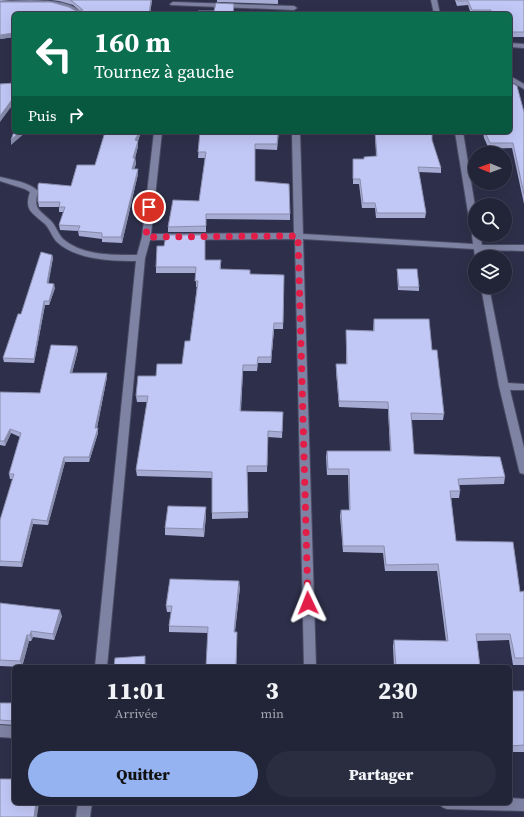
<!DOCTYPE html>
<html lang="fr">
<head>
<meta charset="utf-8">
<style>
  body { margin:0; font-family:"Source Serif 4",serif; background:#2a2c40; color:#f1f3f6; height:100vh; display:flex; flex-direction:column; font-size:15px; white-space:nowrap }
  * { box-sizing:border-box; margin:0 }
  p { font-size:13px; color:#a2a4ae }
  .icon { flex:none; width:22px; height:22px; fill:none; stroke:currentColor; stroke-width:2; stroke-linecap:round; stroke-linejoin:round }
  .map { position:relative; flex:1; overflow:hidden }
  .panel { position:absolute; left:12px; top:665px; width:500px; height:140px; display:flex; flex-direction:column; background:#222438; border-radius:6px; box-shadow:0 4px 16px #0002,0 0 0 1px #3f4153 }
  .panel>* { flex:none }
  .guide { position:absolute; left:12px; top:12px; width:500px; height:122px; border-radius:6px; box-shadow:0 4px 16px #0002,0 0 0 1px #3f4153; background:#0b6e4f; color:#fff; overflow:hidden }
  .needle { width:26px; rotate:271deg }
  .buttons { position:absolute; left:468px; top:146px; display:grid; gap:8px }
  .buttons a { display:grid; place-items:center; width:44px; height:44px; border-radius:50%; background:#222438; box-shadow:0 4px 16px #0002,0 0 0 1px #3f4153; font-size:20px }
  .pin { position:absolute; display:grid; place-items:center; width:34px; height:34px; color:#fff; margin:-17px; border:2px solid #fff; border-radius:50%; box-shadow:0 1px 4px #0007 }
  .me { position:absolute; width:44px; margin:-22px; rotate:358deg; stroke-linejoin:round; filter:drop-shadow(0 0 3px #0008) }
  .turn { display:flex; align-items:center; gap:14px; height:84px; padding:0 16px; font-size:18px }
  .turn .icon { width:52px; height:52px; stroke-width:2.5 }
  .turn b { display:block; font-size:28px; line-height:34px }
  .then { display:flex; align-items:center; height:38px; padding:0 16px; background:#0003; gap:8px; font-size:15px }
  .eta { display:flex; justify-content:space-evenly; align-items:center; height:68px; text-align:center }
  .eta b { font-size:24px; font-weight:800; line-height:28px }
  .primary-button { display:flex; gap:8px; margin-top:auto; padding:8px 16px }
  .primary-button a { flex:1; height:46px; border-radius:24px; background:#95b2f1; color:#111; font-size:16px; font-weight:800; line-height:46px; text-align:center }
  .primary-button a+a { background:#2a2c40; color:#f1f3f6 }
  .map>svg:first-child { display:block }
</style>
</head>
<body>
<div class="map">
<svg width="524" height="817" viewBox="0 0 524 817">
  <rect width="100%" height="100%" fill="#2e304b"/>
  <g fill="none" stroke-linecap="round" stroke-linejoin="round">
    <defs>
      <path id="street" d="M31 0C47 1 72 0 82 14H76C66 0 16 4 0 5V1Z
        M431 0H437L440 14H434Z
        M173 2 294 6 297 8 294 10 171 5 170 4Z
        M510 43 524 44V48L510 47Z
        M510 76 524 84V89L510 81Z
        M154 132H162L151 234 294 233 292 132H300L303 234 473 244 472 235 473 233 471 231 455 132H463L475 206V235H480L482 245H524V251L483 250V257H475L474 249 303 239 316 667H304L295 239 150 240 145 258 107 667H95L136 261C111 261 77 260 57 242 52 237 50 229 45 224 32 212 24 211 30 192L25 189 0 181V177C12 180 29 182 38 191 33 210 39 209 51 221 56 226 58 234 63 239 83 256 113 255 137 255L142 237Z
        M481 287H489L508 383 524 384V390H510L524 448V474L520 473 519 470 499 386Z
        M0 725 14 726V738L0 737Z
        M510 798 524 799V811L447 809 442 807 440 803H510Z
        M78 803H92L90 817H76Z"/>
    </defs>
    <!-- street casing -->
    <use href="#street" stroke="#4b4d65" stroke-width="2"/>
    <!-- street -->
    <use href="#street" fill="#7f83a3" fill-rule="evenodd"/>
  </g>
  <!-- wall -->
  <path fill="#a7acd4" d="M0 0H11L0 1Z
    M51 0H152L150 14H14V37L0 39V2H51L69 7 76 11H80L73 5 59 1Z
    M217 0H278V4L217 2Z
    M455 0H524V37H510V14H471L468 5 457 6Z
    M524 112V204L512 148 489 149 484 138 483 132H510Z
    M39 132H63L62 133Z
    M87 132H141L138 141V146L135 158 136 164 134 169H138V174L122 243 102 242V239L79 236 78 231 60 230 59 225 64 212H59V207H39L38 202 71 186 95 165 104 135 87 134Z
    M200 132H279L277 150 255 149V181L290 214V220L206 219V232H168V227L199 201 205 158H198Z
    M375 132H432V140L441 168V173L419 172 426 213 425 218H376L375 208H362L359 184H353V159H364L376 156Z
    M205 235V260L221 266V269L250 270V274L284 275 283 329H274L271 363H258L257 371H243L241 411 283 412 282 438 268 437 267 472H247L248 518 212 519V478L137 476 136 470 147 402H137L136 396 156 376 182 364 190 341 197 287H196V273H156V267L164 246Z
    M52 255 53 258 48 283 55 288 49 305H45L34 363 4 362 3 358 21 314Z
    M397 269 419 287V291L398 290 397 273Z
    M374 319 432 350 444 414 443 420H411L414 454 505 477 504 484 459 485 460 491 459 498H451L456 541 520 592 524 591V665H513L509 640 477 641 480 667H394L393 646 394 640 446 641 437 571H385L383 553 343 552 340 516 341 510H349L348 475H327L326 457 327 451H390L388 409 339 407 336 371V364H346V330L373 331Z
    M77 346 78 350 72 373 107 377 97 428H98V433L89 462H65L48 525 33 524 22 567 0 566V520L13 479H10L9 474 20 437 11 433 5 446 0 445V392L40 393Z
    M206 515 204 537 165 535V528Z
    M240 587 235 632H237L236 667H206L208 633 169 632V626L171 612H167L166 606Z
    M0 603 62 616 54 640 33 637 31 641H29L22 667 0 666Z
    M510 691H524V752H510Z
    M0 703H14V725L0 724Z"/>
  <!-- shaded-wall -->
  <path fill="#888cac" d="M151 0H152L150 14H149Z
    M14 33V37L0 39V35Z
    M14 97V103L0 122V116Z
    M20 132H26L11 145V140Z
    M139 132H141L136 146 135 140Z
    M138 141V146L134 163 133 158Z
    M135 158 136 164 133 174 132 169Z
    M138 169V174L122 243 121 237Z
    M52 255 53 258 48 287 47 283Z
    M54 284 55 288 49 305V301Z
    M44 301 45 305 34 363V359Z
    M274 323V329L271 363V357Z
    M77 346 78 350 71 377 70 373Z
    M107 373V377L96 433 95 428Z
    M98 428V433L89 462V457Z
    M10 429 11 433 5 446 4 441Z
    M64 457 65 462 48 525 47 521Z
    M206 507V515L204 537 203 529Z
    M32 519 33 524 22 567 21 562Z
    M239 581 240 587 234 638V632Z
    M60 610 62 616 54 640 53 634Z
    M31 631 33 637 31 641 30 635Z
    M27 635 29 641 22 667 20 661Z
    M36 803H39L37 817H34Z"/>
  <!-- building -->
  <path fill="#c2c8f6" stroke="#888cac" d="M70 0H151L149 14H14V33L0 35V2H51L69 7 76 11 83 10 72 1Z
    M457 0H524V32H510V14H491V10H472L468 1H457Z
    M216 3 234 4 233 14H197L198 11H214Z
    M510 82 517 86 524 112V194L513 143H490L485 132H510Z
    M14 83V97L0 116V84Z
    M14 132H20L11 140Z
    M105 132H139L135 140 138 141 133 158H135L132 169H138L121 237H102V233L78 231 80 226 59 225 65 207H59L60 202H38V185L39 183 71 186 77 165H95Z
    M200 132H278L277 144H255V181L289 184 290 214H206V226L168 227 173 200 199 201 206 152H198Z
    M375 132H432V140L441 168 418 167 426 213H377L375 203H363L360 179H353V159H364V157L377 156Z
    M166 235H205V260H221L220 269 250 270V274L284 275 283 323H274L271 357H258L257 365H243L240 411 283 412 282 432 268 431 267 466H247L248 512 212 513V472L136 470 148 396H136L138 376H156L157 364H182L185 341H190L195 305 198 281H195L196 267H156L157 246H164Z
    M41 252 52 255 47 283 54 284 49 301H44L34 359 3 358 18 314H21Z
    M397 269H417L419 287H399Z
    M374 319H429L432 350H437L444 414 411 413 414 454 500 457 505 477 458 479 460 491H450L456 541 513 542 520 592 524 591V658H515L510 634H476L480 667H396L394 640 448 641 438 564 386 565 384 546H343L341 510H350L349 469H328L327 451H391L388 402 339 401 336 364H347L346 330 374 331Z
    M51 345 77 346 70 373H107L95 428H98L89 457H64L47 521 32 519 21 562 0 561V520L14 474H9L21 433 10 429 4 441H0V392L40 393Z
    M168 506 206 507 203 529 165 528Z
    M170 579 239 581 234 632H237L236 667H206L208 627 169 626 172 606H166Z
    M0 603 60 610 53 634 31 631 30 635H27L20 661 0 660Z
    M145 656V667H114L115 658Z
    M510 691H524V745L510 746Z
    M0 703H14V721L0 720Z
    M0 779H14V803H36L34 817H0Z"/>
  <g fill="none" stroke-linecap="round" stroke-linejoin="round">
    <!-- route -->
    <path stroke="#e11d48" stroke-width="7" stroke-dasharray="0 12.6" d="M149 207 146 237 298 236 308 603"/>
  </g>
</svg>
<div class="buttons">
<a><svg class="needle" viewBox="-14 -14 28 28"><path d="M0-13l5 13h-10z" fill="#e53935"/><path d="M0 13l5-13h-10z" fill="#a2a4ae"/></svg></a>
<a><svg class="icon" aria-label="search" viewBox="0 0 24 24"><circle cx="10" cy="10" r="6"/><path d="M15 15l6 6"/></svg></a>
<a><svg class="icon" aria-label="layers" viewBox="0 0 24 24"><path d="M12 4l9 5-9 5-9-5zM3 14l9 5 9-5"/></svg></a>
</div>
<div class="pin" style="left:149px;top:207px;background:#d93025"><svg class="icon" aria-label="arrive" viewBox="0 0 24 24"><path d="M6 21V4h12l-3 4 3 4H6"/></svg></div>
<svg class="me" style="left:308px;top:603px" viewBox="-20 -20 40 40"><path d="M0-17L14 15 0 8-14 15z" fill="#e11d48" stroke="#fff" stroke-width="4"/></svg>
<div class="guide">
<div class="turn"><svg class="icon" aria-label="left" viewBox="0 0 24 24"><path d="M17 20v-9H6M10 6l-5 5 5 5"/></svg><div><b>160 m</b>Tournez à gauche</div></div>
<div class="then">Puis<svg class="icon" aria-label="right" viewBox="0 0 24 24"><path d="M7 20v-9h11M14 6l5 5-5 5"/></svg></div>
</div>
<section class="panel">
<div class="eta">
<div><b>11:01</b><p>Arrivée</p></div>
<div><b>3</b><p>min</p></div>
<div><b>230</b><p>m</p></div>
</div>
<div class="primary-button"><a>Quitter</a><a>Partager</a></div>
</section>
</div>
</body>
</html>
